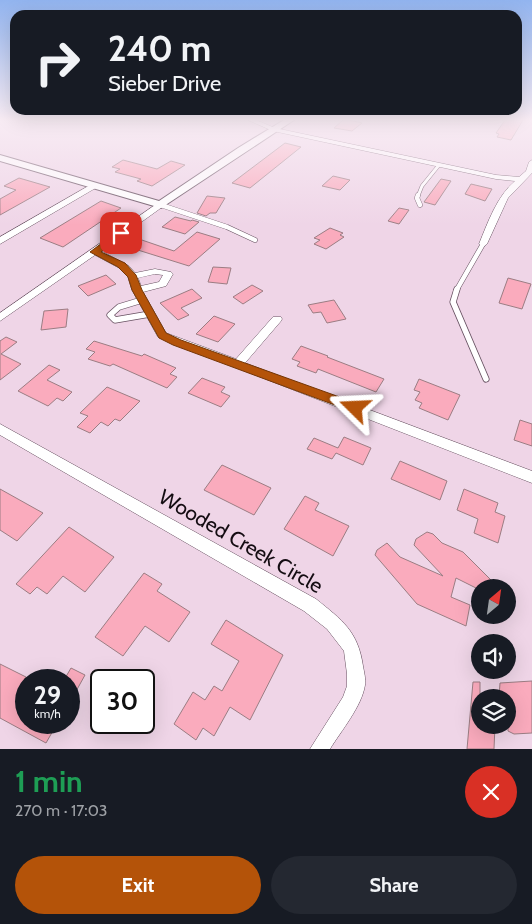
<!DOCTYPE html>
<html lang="en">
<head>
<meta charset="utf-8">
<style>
  body { margin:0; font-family:Cabin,sans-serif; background:#242831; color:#f1f3f6; height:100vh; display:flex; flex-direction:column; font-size:19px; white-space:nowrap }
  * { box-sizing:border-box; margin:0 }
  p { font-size:16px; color:#9ea1a6 }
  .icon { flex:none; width:28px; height:28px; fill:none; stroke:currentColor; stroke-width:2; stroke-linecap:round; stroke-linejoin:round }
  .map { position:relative; height:749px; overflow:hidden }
  .drawer { display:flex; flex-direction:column; background:#171b24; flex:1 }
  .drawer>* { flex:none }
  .hud { position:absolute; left:10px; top:10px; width:512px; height:105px; border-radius:15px; box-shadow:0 5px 20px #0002; background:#171b24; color:#f1f3f6; overflow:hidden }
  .needle { width:32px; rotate:29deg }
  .fabs { position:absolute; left:471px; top:579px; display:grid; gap:10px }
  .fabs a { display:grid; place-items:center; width:45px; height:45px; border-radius:50%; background:#171b24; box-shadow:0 5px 20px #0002; font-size:25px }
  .speed { position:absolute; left:15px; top:669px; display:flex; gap:10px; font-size:25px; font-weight:700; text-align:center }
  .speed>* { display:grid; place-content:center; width:65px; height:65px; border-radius:50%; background:#171b24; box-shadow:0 5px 20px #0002; line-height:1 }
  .speed small { font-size:12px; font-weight:400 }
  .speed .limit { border:2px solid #111; border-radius:8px; background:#fff; color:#111 }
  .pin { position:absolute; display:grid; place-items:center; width:42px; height:42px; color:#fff; margin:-21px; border-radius:10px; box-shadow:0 2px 8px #0006 }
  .me { position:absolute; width:55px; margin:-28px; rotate:291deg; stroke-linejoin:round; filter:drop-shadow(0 0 4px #0008) }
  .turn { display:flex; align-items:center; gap:18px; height:105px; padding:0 15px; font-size:22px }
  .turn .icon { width:65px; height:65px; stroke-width:2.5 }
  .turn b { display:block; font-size:35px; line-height:42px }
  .round { display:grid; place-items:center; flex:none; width:52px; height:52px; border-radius:26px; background:#242831 }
  .overview { display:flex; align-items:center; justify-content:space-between; height:85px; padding:0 15px }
  h1 { font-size:30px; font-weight:800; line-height:38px; color:#1e9e55 }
  .action { display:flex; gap:10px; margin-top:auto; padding:10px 15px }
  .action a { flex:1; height:58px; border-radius:30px; background:#b45309; color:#fff; font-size:20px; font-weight:800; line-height:58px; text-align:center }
  .action a+a { background:#242831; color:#f1f3f6 }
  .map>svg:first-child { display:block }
</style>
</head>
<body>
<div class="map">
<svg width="532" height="749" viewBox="0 0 532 749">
  <rect width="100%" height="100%" fill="#efd5e7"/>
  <!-- building -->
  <path fill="#faabbd" stroke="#9b7d83" d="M343 120H349L362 123 352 131 334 128Z
    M505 120H523L511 140 497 137 499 134 496 133Z
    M285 143 301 147 250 188 232 183Z
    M123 160 157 169 171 161 185 165 152 186 137 181 141 179 115 172 120 169 112 167Z
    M333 176 350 180 340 190 322 186Z
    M19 178 50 187 0 215V199L16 190 4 186Z
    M441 179 451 181 435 205 424 202Z
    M471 184 492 189 485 201 465 194Z
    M207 196 225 198 216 213H210L206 216 197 213Z
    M101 201 121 208 63 247 40 238Z
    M399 208 409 210 399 224 388 221Z
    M175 217 191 221 192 220 199 222 185 234 162 227Z
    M330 228 343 233 340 235 344 237 326 249 314 244 320 240 314 238Z
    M197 232 220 239 189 266 125 246 136 238 174 251Z
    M213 267 231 268 227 284 208 282Z
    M106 275 116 284 88 296 78 286Z
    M508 278 531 284 522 309 499 303Z
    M252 285 263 291 243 304 233 297Z
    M192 289 202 298 181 308 189 315 178 320 160 303Z
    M334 300 346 319 327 323 321 312 313 313 308 305Z
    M68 309 66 327 41 330 44 311Z
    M214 316 235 324 218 342 196 334Z
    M6 337 17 342 1 354 21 364 0 380V341Z
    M94 341 142 356 144 354 176 368 170 374 177 377 167 388 113 364 110 366 88 359 95 352 86 349Z
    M301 346 328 356 327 357 384 379 376 392 318 369 316 373 297 366 300 362 292 359Z
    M49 365 60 370 47 380 72 392 63 401 57 398 48 406 18 391Z
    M202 378 225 387 221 392 230 396 221 407 188 393Z
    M419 379 460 395 448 420 419 408 422 403 415 400 420 392 414 390Z
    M107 387 140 401 120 421 115 419 108 426 101 422 90 433 77 427 88 416 80 413Z
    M520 420 532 424V446L514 440Z
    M344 437 371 448 363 465 336 453 332 459 307 449 314 438 338 448Z
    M400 461 447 481 440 500 391 479Z
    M222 465 271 488 254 515 204 490Z
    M0 489 43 513 17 541 0 530Z
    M464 489 498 503 495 512 505 516 498 543 474 533 478 519 457 510Z
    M305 496 319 503 315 510 349 526 333 556 284 529Z
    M69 527 114 557 85 592 63 576 47 594 37 587 30 594 16 584Z
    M427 532 433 534 442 543 463 552 499 588H476L456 578 451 597 470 605 466 626 417 604 375 555 377 550 387 543 400 557 443 576 414 545 416 539Z
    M144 573 162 584 157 591 190 612 169 642 145 626 123 656 95 637Z
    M226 620 283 655 250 720 230 707 214 736 203 728 196 740 174 724 193 692 205 700 214 686 222 691 239 661 211 644Z
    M0 664 26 677V722H58L46 743 0 718Z
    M71 668 85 675 69 704V680H64Z
    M532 681V733L514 734 508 731V698H499L500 683Z
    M473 682H480V725H495L494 749H467Z"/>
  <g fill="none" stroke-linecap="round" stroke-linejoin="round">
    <defs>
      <path id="lane-far2" d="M418 196 422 186 439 165"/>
      <path id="lane-far1" d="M418 195 417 198 420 205
        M161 205 227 227 255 240
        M456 291 483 244"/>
      <path id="lane" d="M457 289 453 302 486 379
        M142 300 119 307 110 315 115 320 150 314"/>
      <path id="street" d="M248 120H256L275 128 496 175 519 177 526 171 529 162 532 160V173L508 198 487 244 483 247 479 244C488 222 497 196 515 181L496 179 273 131Z
        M92 184 99 186 0 244V237Z
        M158 203 165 205 101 251 129 266 135 273 155 269 171 272 173 274 166 286 143 292 166 333 236 359 273 317H281L282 319 281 321 245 363 532 471V483L158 337 132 290 128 277 123 270 95 255 0 321V313ZM155 274 163 275 159 282 141 286 138 278Z
        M0 424 316 599C342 620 358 631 363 666 364 672 366 679 365 685 362 706 341 731 330 749H310L343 697 347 686V674L344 651 327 629 304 611 0 435Z"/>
      <path id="secondary" d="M284 120H294L161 208 0 161V155L159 201 238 148Z"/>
    </defs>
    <!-- lane-far2 casing -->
    <use href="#lane-far2" stroke="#675161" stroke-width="4"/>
    <!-- lane-far1 casing -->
    <use href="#lane-far1" stroke="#675161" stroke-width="5.5"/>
    <!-- lane casing -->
    <use href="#lane" stroke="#675161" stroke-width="7"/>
    <!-- street casing -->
    <use href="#street" stroke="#675161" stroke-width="1"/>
    <!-- secondary casing -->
    <use href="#secondary" stroke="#675161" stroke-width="2"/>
    <!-- lane-far2 -->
    <use href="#lane-far2" stroke="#fff" stroke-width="3"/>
    <!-- lane-far1 -->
    <use href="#lane-far1" stroke="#fff" stroke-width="4.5"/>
    <!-- lane -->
    <use href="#lane" stroke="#fff" stroke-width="5.5"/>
    <!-- street -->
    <use href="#street" fill="#fff" fill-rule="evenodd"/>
    <!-- secondary -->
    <use href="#secondary" fill="#fff" fill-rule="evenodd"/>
  </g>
  <!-- sky -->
  <linearGradient id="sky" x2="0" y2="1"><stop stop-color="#92b4ef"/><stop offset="0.53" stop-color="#f8ecf4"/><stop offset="1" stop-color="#f8ecf4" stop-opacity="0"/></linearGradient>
  <rect width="532" height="225" fill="url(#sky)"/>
  <!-- route -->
  <path fill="#b45309" stroke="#753606" d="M118 231 125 233 101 252 125 263 136 275 142 290 166 333 181 340 359 404 361 408 359 411H351L173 345 159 338 132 290 128 277 118 267 90 252Z"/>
  <g text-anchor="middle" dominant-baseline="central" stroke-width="5" stroke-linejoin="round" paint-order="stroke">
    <!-- near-street labels -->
    <g font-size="21" fill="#140c12" stroke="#efd5e7">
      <text transform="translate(241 541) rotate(30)">Wooded Creek Circle</text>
    </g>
  </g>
</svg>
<div class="fabs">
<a><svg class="needle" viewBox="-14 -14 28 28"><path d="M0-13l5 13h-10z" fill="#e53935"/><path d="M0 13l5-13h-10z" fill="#9ea1a6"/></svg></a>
<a><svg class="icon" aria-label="sound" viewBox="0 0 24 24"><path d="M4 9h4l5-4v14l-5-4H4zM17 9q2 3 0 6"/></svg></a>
<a><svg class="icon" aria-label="layers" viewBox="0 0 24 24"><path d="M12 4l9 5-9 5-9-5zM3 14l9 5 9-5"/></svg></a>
</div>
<div class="speed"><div>29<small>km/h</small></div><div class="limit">30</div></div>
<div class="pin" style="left:121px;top:233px;background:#d93025"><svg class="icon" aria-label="arrive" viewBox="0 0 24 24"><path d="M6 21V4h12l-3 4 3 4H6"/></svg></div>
<svg class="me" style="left:355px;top:408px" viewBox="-20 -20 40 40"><path d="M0-17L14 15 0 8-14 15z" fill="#b45309" stroke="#fff" stroke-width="4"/></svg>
<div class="hud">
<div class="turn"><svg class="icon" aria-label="right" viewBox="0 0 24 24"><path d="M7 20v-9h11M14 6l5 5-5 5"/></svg><div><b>240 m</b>Sieber Drive</div></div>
</div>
</div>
<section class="drawer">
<div class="overview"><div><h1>1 min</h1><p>270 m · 17:03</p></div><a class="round" style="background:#d93025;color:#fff"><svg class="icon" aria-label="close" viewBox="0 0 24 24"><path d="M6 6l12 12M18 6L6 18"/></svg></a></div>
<div class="action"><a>Exit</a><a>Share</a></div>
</section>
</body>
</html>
